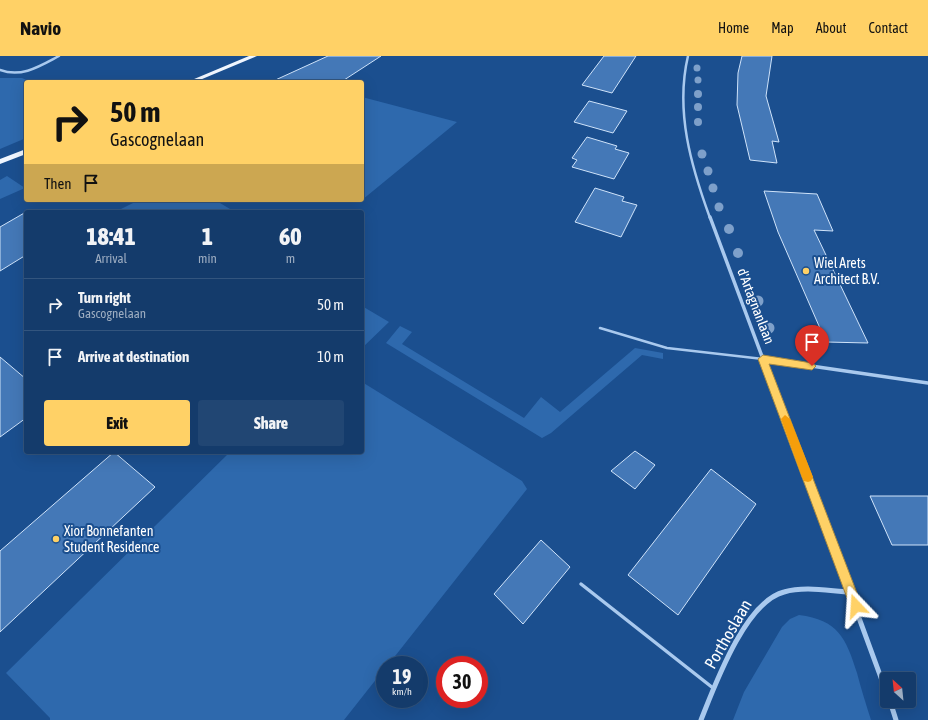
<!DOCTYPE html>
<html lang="en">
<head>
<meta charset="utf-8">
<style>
  body { margin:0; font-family:"Asap Condensed",sans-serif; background:#214673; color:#f1f3f6; height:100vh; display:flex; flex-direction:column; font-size:15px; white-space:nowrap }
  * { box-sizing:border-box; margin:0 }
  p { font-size:13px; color:#9dadc1 }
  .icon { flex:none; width:22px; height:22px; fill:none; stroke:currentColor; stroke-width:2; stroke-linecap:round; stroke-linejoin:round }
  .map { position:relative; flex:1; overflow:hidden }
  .sheet { position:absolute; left:24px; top:154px; width:340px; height:244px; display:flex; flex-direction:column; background:#143b6b; border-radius:4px; box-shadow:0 4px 16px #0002,0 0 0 1px #33557e }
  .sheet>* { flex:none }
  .top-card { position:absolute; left:24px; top:24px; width:340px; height:122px; border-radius:4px; box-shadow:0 4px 16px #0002,0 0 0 1px #33557e; background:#ffd166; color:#111; overflow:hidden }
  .needle { width:26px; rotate:333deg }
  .tools { position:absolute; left:880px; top:616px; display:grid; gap:8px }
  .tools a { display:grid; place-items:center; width:36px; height:36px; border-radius:4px; background:#143b6b; box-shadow:0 4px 16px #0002,0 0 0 1px #33557e; font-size:20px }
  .speed { position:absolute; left:376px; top:600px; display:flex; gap:8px; font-size:20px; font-weight:700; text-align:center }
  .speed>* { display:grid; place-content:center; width:52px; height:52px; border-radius:50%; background:#143b6b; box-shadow:0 4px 16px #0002,0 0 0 1px #33557e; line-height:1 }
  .speed small { font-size:10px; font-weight:400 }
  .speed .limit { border:6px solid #d22; background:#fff; color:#111 }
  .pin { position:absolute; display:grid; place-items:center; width:34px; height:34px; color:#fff; margin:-41px -17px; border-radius:50% 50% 50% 0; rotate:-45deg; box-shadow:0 0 4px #0007 }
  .pin .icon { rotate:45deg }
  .me { position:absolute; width:44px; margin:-22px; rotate:340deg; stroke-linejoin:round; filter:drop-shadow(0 0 3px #0008) }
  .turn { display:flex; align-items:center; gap:14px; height:84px; padding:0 20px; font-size:18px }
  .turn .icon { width:52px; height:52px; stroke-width:2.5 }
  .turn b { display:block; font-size:28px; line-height:34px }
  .then { display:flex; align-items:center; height:38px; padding:0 20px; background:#0003; gap:8px; font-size:15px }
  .eta { display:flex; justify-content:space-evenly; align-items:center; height:68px; text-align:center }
  .eta b { font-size:24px; font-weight:800; line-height:28px }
  .action { display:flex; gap:8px; margin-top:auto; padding:8px 20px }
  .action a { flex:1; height:46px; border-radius:4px; background:#ffd166; color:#111; font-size:16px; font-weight:800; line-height:46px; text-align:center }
  .action a+a { background:#214673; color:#f1f3f6 }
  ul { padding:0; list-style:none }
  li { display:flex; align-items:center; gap:12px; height:52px; padding:0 20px; border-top:1px solid #33557e }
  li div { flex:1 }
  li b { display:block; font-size:15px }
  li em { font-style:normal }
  header { display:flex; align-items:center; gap:24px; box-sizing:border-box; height:56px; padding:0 20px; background:#ffd166; color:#111 }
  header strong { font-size:19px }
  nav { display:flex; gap:22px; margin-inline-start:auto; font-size:14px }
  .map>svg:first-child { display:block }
</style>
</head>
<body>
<header>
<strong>Navio</strong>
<nav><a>Home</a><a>Map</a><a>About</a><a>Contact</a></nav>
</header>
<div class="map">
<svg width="928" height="664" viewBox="0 0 928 664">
  <rect width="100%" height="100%" fill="#1b4f8f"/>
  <!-- green -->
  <path fill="#2e69ad" d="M0 22H22L31 26H26V82L0 93Z
    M362 41 457 66 362 144Z
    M7 120 25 132 0 143V124Z
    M139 144H215L235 156H125L121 153Z
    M362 250 389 266 362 292Z
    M400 270 412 276 402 288 524 362 541 341 560 356 635 292 663 297V303L642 299 551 377 542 382 386 287Z
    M362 326 522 425 527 433 388 609H385V612L344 664H50V662L6 617 230 396H362Z
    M799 559C838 564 846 582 857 617 861 633 866 648 871 664H733L744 636 782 571 790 563Z"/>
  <!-- building -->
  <path fill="#4478b7" stroke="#cfe3fa" d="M328 0H381L341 26H271Z
    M604 0H636L612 37 582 29Z
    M742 0H772L766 40 779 86 772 85 777 107 750 104 737 49 738 17Z
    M589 45 627 55 613 77 574 66Z
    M587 81 617 90 615 93 629 97 614 123 572 111 577 104 572 102Z
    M595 132 624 141 622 145 637 149 621 181 575 166Z
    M764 135 817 138 833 175 814 174 868 287 826 286 778 176Z
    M26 156V199L0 215V171Z
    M0 301 26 323V362L0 381Z
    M635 395 655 409 635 433 611 415Z
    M114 396 155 431 0 576V495Z
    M711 413 756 448 678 559 628 519Z
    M870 440H928V489H892Z
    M541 484 570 511 523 568 494 538Z"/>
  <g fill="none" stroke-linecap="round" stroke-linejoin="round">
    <!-- lane-far1 -->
    <path stroke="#a9c9ee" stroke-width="2.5" d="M600 272 667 292 763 303"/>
    <!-- lane -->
    <path stroke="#a9c9ee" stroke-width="3.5" d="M581 528 713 632"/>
    <!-- street-far2 -->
    <path stroke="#a9c9ee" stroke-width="2.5" d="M688 0C675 55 691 110 710 162
      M0 14C22 22 40 10 59 0"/>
    <!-- street-far1 -->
    <path stroke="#a9c9ee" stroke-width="3.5" d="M710 161 791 378
      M763 303 928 327"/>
    <!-- street -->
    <path stroke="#a9c9ee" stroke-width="5" d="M791 377 887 638
      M890 645 896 664
      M701 664C715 629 745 546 784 536 805 530 829 535 851 536"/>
    <!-- primary -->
    <path fill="#f0f6ff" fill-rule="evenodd" d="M249 0H257L195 26H187Z
      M26 93V98L0 108V103Z"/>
  </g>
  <!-- trees -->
  <g fill="#7ea0ca">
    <circle cx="697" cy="12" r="3.5"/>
    <circle cx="698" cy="24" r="3.5"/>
    <circle cx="698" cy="38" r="4"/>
    <circle cx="698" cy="51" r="4"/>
    <circle cx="698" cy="66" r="4"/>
    <circle cx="702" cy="98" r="4.5"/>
    <circle cx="708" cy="115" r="4.5"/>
    <circle cx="713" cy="132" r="4.5"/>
    <circle cx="719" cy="151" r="4.5"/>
    <circle cx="729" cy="173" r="5"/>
    <circle cx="738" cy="197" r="5"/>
    <circle cx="758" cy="245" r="5.5"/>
    <circle cx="769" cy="272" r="5.5"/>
  </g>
  <!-- route -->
  <path fill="#ffd166" stroke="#a68842" d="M763 299 812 307 816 310 812 314 769 308 862 550 860 554 856 556 852 554 850 550 758 303Z"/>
  <!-- slow -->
  <path fill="#f59e0b" d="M785 359 790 363 813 421 811 425 808 426 804 425 802 421 781 363Z"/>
  <!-- markers -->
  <g fill="#ffd166" stroke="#1b4f8f" stroke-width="1.5">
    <circle cx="806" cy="215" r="4"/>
    <circle cx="56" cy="483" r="4"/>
  </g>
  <g text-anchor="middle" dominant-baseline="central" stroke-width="4" stroke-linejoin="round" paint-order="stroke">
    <!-- poi labels -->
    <g font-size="14" fill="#fff" stroke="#1b4f8f" text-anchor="start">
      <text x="814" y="207">Wiel Arets<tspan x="814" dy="16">Architect B.V.</tspan></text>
      <text x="64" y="475">Xior Bonnefanten<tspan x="64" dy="16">Student Residence</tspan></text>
    </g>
    <!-- street labels -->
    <g font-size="14" fill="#fff" stroke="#1b4f8f">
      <text transform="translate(756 250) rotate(69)">d'Artagnanlaan</text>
    </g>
    <!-- near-street labels -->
    <g font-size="17" fill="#fff" stroke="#1b4f8f">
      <text transform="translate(728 578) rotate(-60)">Porthoslaan</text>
    </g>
  </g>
</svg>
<div class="tools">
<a><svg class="needle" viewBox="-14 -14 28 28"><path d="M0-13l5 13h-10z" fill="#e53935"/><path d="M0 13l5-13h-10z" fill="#9dadc1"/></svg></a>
</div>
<div class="speed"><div>19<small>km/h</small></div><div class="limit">30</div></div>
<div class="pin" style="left:812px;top:310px;background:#d93025"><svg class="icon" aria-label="arrive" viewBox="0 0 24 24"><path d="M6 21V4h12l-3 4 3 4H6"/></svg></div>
<svg class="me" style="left:856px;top:550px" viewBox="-20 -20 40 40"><path d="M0-17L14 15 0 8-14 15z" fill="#ffd166" stroke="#fff" stroke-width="4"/></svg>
<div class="top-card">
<div class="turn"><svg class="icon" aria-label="right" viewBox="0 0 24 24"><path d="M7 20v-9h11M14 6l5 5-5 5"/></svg><div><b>50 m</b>Gascognelaan</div></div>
<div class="then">Then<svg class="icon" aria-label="arrive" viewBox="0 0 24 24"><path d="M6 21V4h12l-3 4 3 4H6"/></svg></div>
</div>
<section class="sheet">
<div class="eta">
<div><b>18:41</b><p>Arrival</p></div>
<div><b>1</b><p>min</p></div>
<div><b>60</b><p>m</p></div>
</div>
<ul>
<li><svg class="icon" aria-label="right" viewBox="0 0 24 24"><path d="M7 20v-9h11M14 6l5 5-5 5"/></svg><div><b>Turn right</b><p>Gascognelaan</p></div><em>50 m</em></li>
<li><svg class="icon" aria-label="arrive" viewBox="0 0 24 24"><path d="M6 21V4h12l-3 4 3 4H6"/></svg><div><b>Arrive at destination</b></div><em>10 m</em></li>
</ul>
<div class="action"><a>Exit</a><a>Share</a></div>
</section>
</div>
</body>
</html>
